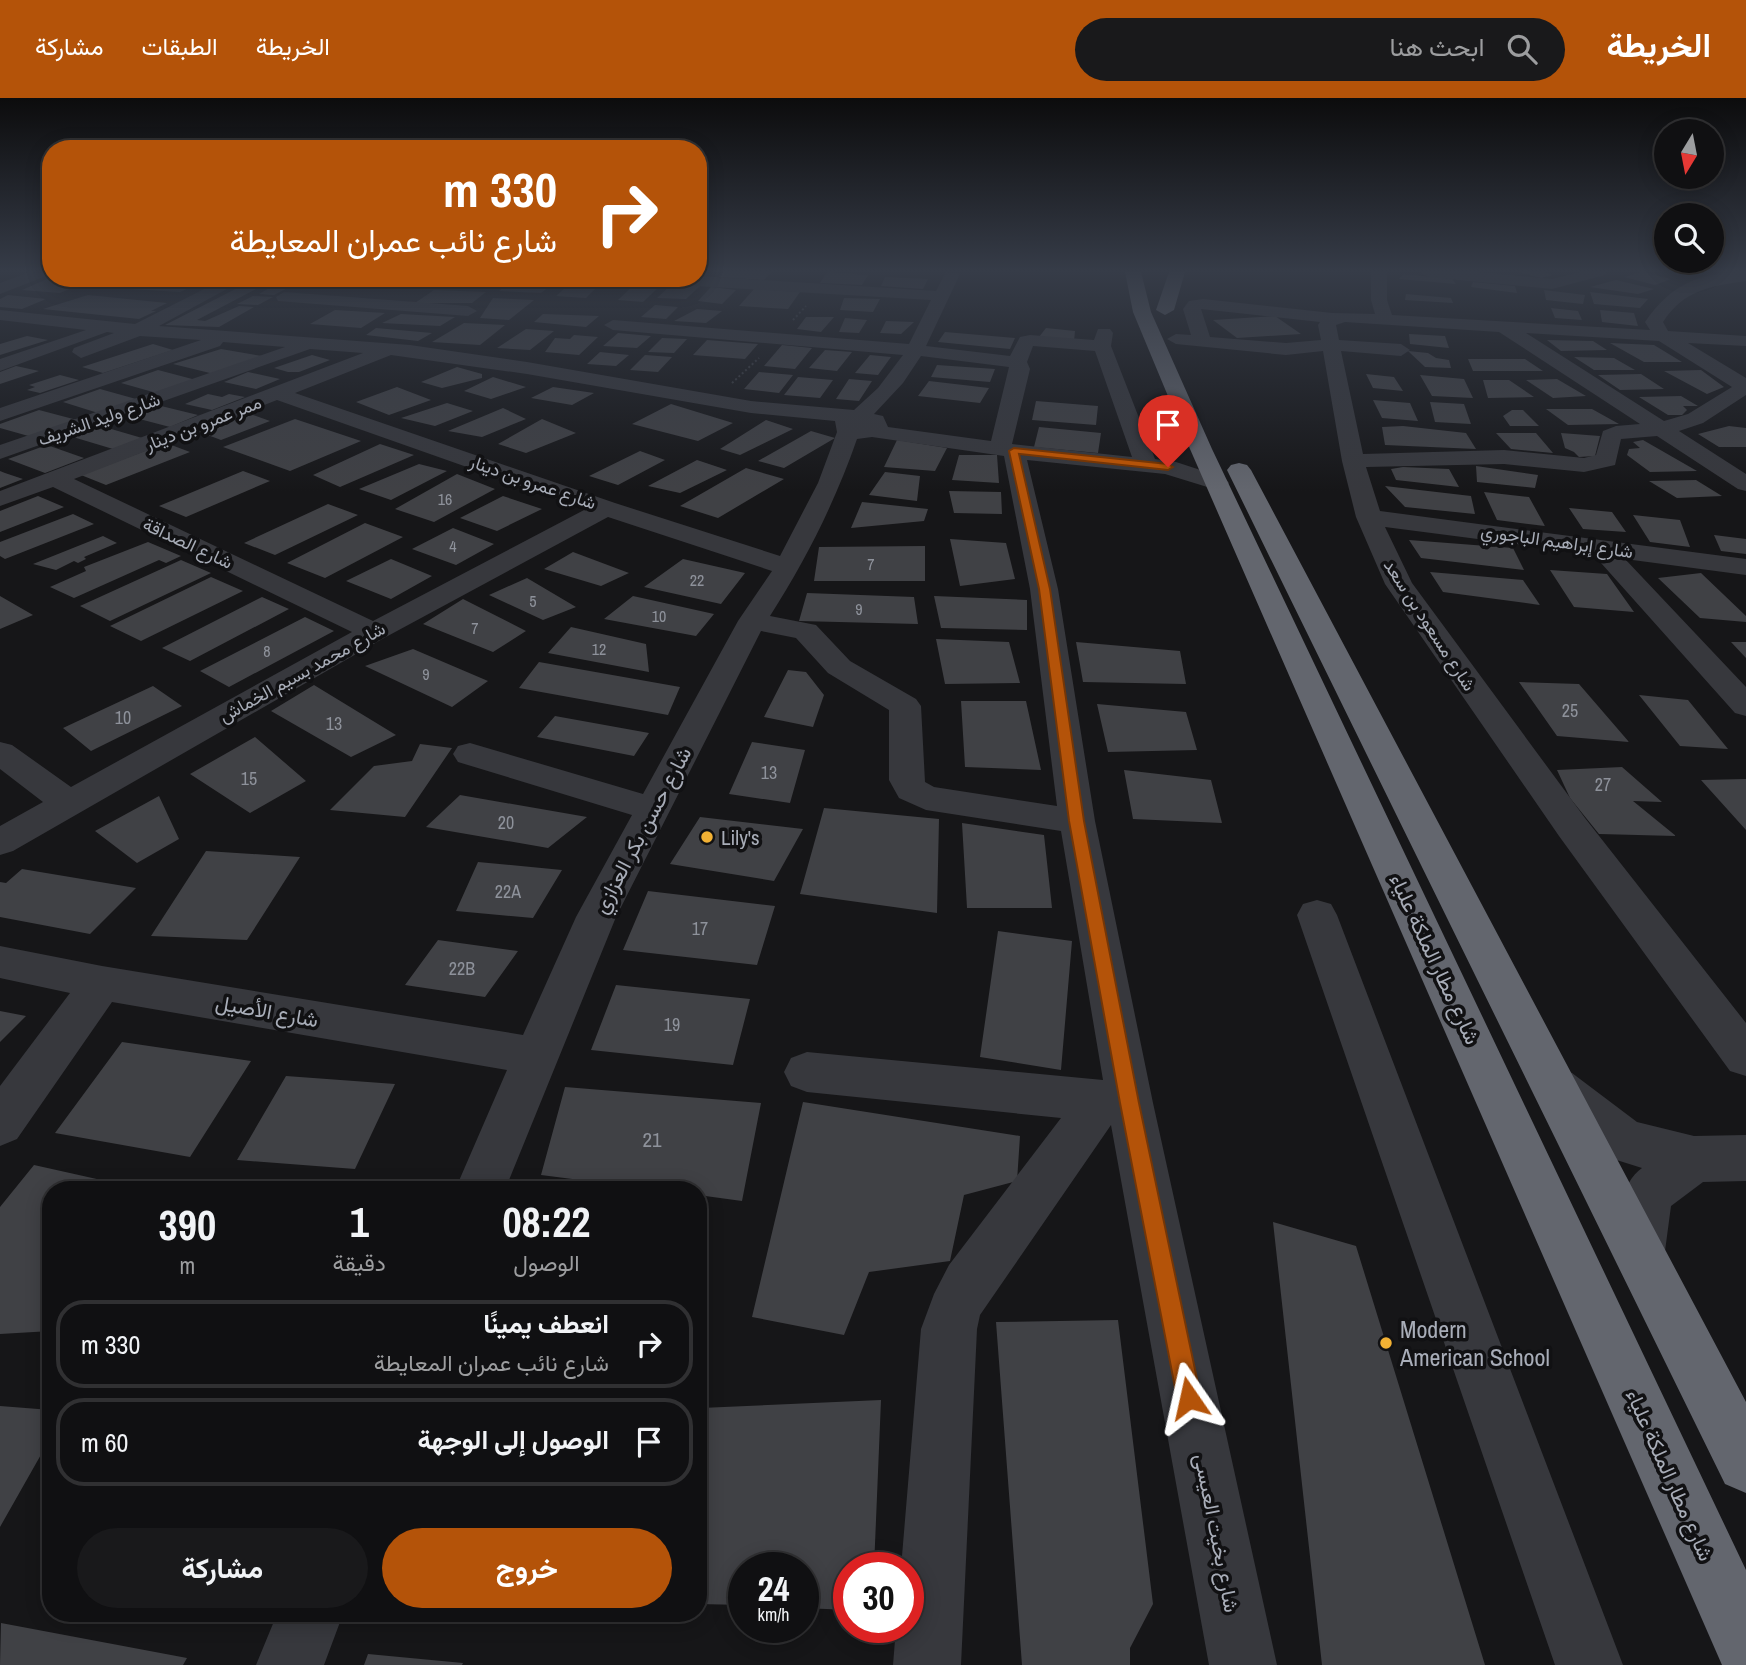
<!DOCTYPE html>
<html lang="ar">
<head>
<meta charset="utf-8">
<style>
  body { margin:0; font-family:"Archivo Narrow",Vazirmatn,sans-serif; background:#19191b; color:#f1f3f6; direction:rtl; height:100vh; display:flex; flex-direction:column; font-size:26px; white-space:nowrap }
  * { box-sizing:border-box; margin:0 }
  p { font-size:23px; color:#9c9d9f }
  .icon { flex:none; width:38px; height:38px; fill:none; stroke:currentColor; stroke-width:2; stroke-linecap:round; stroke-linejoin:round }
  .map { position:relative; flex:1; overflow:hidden; direction:ltr }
  .drawer { position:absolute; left:42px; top:1083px; width:665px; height:441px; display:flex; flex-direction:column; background:#101012; border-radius:28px; box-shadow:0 4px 18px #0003,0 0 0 2px #303032; direction:rtl }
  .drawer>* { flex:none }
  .banner { position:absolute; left:42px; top:42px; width:665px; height:147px; border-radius:28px; box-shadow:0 4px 18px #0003,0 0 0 2px #303032; direction:rtl; background:#b45309; color:#fff; overflow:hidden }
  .needle { width:46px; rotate:190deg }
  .tools { position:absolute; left:1654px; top:21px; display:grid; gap:14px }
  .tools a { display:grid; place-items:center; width:70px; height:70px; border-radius:50%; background:#101012; box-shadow:0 4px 18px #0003,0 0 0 2px #303032; font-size:35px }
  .speed { position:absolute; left:728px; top:1454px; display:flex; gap:14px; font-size:35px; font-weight:700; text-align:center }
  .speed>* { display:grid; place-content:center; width:91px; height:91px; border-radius:50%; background:#101012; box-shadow:0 4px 18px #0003,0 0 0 2px #303032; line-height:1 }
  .speed small { font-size:18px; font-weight:400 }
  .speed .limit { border:10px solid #d22; background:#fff; color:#111 }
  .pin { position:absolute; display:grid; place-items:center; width:60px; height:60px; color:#fff; margin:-72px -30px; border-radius:50% 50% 50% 0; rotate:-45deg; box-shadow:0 0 7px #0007 }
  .pin .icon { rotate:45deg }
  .me { position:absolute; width:77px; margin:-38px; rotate:349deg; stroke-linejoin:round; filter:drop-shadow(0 0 5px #0008) }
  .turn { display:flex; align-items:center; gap:24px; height:147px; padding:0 35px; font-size:32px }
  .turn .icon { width:91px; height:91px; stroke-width:2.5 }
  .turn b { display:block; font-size:49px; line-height:60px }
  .eta { display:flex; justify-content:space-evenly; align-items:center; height:119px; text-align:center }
  .eta b { font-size:42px; font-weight:700; line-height:49px }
  .button { display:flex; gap:14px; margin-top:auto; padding:14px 35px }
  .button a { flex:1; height:80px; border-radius:42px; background:#b45309; color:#fff; font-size:28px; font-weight:700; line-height:80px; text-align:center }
  .button a+a { background:#19191b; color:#f1f3f6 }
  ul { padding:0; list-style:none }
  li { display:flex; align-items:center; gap:21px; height:88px; margin:0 14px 10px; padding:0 21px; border:4px solid #303032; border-radius:28px }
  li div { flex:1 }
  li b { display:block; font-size:26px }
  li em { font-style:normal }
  header { display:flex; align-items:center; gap:42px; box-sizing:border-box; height:98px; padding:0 35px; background:#b45309; color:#fff }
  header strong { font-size:33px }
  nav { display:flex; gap:38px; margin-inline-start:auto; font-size:24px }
  .search { width:490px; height:63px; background:#19191b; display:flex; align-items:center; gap:18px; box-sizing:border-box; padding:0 24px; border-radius:38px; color:#9c9d9f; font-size:26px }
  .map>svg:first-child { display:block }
</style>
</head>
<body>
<header>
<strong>الخريطة</strong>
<div class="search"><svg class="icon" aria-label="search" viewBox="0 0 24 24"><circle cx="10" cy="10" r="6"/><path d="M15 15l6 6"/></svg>ابحث هنا</div>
<nav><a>الخريطة</a><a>الطبقات</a><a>مشاركة</a></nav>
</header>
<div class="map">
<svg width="1746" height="1567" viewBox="0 0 1746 1567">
  <rect width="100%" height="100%" fill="#161618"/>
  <!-- building -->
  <path fill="#404145" d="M723 174H771L764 182 718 179Z
    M827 174 868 177 862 187 820 185Z
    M1518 174H1542L1553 177 1541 180Z
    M1642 174 1671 181 1655 187 1624 179Z
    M1403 176 1452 181 1456 186 1399 181Z
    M885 179 928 181 923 191 881 188Z
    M192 180 182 185 193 188 180 194 99 189 118 181Z
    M257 180 273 182 197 222 205 223 239 208 254 209 219 229 165 227Z
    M287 180H307L274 197 259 196Z
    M454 180H511L497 190 443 188Z
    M517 180H537L559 181 541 195 499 193Z
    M47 181 88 183 60 195 22 192Z
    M574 182 603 183 586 200 556 198Z
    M1616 182 1654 191 1638 196 1590 189Z
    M1473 184 1515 188 1517 195 1471 189Z
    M636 185 661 187 643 204 618 202Z
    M672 186 700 188 686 201 657 200Z
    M711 189 736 192 722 206 698 203Z
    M754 191 800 194 788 211 739 208Z
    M434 192 486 194 472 205H415Z
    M1544 192 1585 197 1583 206 1546 202Z
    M1590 194 1648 201 1640 210 1594 206Z
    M1406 196 1451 200 1453 205 1405 202Z
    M8 197 46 201 22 211 0 209V201Z
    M88 197 167 205 151 213H156L139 221 43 211Z
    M253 198 273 199 258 207 237 206Z
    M493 200 534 202 509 222 480 220Z
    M844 200 880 201 873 214 840 212Z
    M655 207 678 209 666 221 641 219Z
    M1551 210 1578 213 1582 222 1555 220Z
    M697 211 722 213 706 225 674 223Z
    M335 212 385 215 361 230 310 226Z
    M1600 212 1634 215 1638 228 1602 224Z
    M401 216 455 219 440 228 382 225Z
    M543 216 599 218 586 229 534 224Z
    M1275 218 1301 236 1237 240 1213 222Z
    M806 219H834L821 234 797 231Z
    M845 220 867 222 859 235 839 234Z
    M886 223 914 224 901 236 880 235Z
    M464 225 505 227 480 247 432 244Z
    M376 230 432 235 418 243 366 237Z
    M1046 230 1075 233 1074 243 1039 239Z
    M526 231 554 233 530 252 497 250Z
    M945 234 1015 240 1010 251 938 244Z
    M618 235 651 238 637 250 603 248Z
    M1409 236 1445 238 1449 250 1410 246Z
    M574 237 598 239 579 257 545 254 555 240 570 241Z
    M27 238 48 242 0 257V246Z
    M662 240 687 241 674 255 648 254Z
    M707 242 758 246 745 261 693 257Z
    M1547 242 1593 243 1607 252 1561 253Z
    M1610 245 1654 247 1682 264H1644Z
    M153 246 173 252 103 275 82 269Z
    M782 247 812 250 795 271 764 268Z
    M221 251 262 258 214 276 173 266Z
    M825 252 852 254 837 273 809 270Z
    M1408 253 1428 255 1436 260 1449 262 1451 270 1425 269Z
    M600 254 629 257 616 268 587 266Z
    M312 257 330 262 299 274H288L274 270Z
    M645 257 672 259 658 274 630 272Z
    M870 257 891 259 878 277 855 275Z
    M1574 259 1614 260 1635 272H1594Z
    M1468 261H1525L1543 273H1473Z
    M937 267 995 271 990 284 931 279Z
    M16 268 39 273 0 286V274Z
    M457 269 482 276V280L442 290 421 284Z
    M158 272 196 282 160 296 121 285Z
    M1701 272 1724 289 1707 296 1664 273Z
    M248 274 280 281 256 291 224 284Z
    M759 274 793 277 779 295 744 291Z
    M1366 276 1394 279 1403 293 1373 290Z
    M1641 276 1664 291 1620 292 1598 277Z
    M60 277 79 282 40 295 27 292 35 289 29 287Z
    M1420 277 1464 281 1473 300 1432 298Z
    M493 279 526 289 491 301 464 293Z
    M798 279 833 282 820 300 784 297Z
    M849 281 872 283 859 303 836 301Z
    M1557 281 1586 298 1553 300 1526 282Z
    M1483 282H1509L1534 299 1488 300Z
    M929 283 989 290 980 305 918 298Z
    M397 289 431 302 389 317 356 304Z
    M553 289 594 295 572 307 531 300Z
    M100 291 136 301 98 315 63 304Z
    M208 296 222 299 229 296 245 299 212 312 185 306Z
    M1681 298 1698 308H1683L1687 312 1682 317H1668L1639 299Z
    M1373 302 1410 305 1418 323 1382 320Z
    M1036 303 1098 308 1096 327 1032 322Z
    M1430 304 1464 306 1471 326 1435 324Z
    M447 305 473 313 435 328 401 320Z
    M671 306 733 325 698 343 632 326Z
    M157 307 198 317 170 329 128 318Z
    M503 310 526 321 482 339 448 333Z
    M1546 311H1592L1619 326 1568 327Z
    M39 312 77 322 32 339 0 330V326Z
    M1512 312H1523L1539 328H1510L1503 318Z
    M253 317 270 323 221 342 197 333 232 319Z
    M295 321 361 343 290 373 223 349Z
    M542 321 576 335 526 355 498 346Z
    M766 322 793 331 740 357 720 351Z
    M101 328 142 340 113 351 73 339Z
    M1403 328 1466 335 1476 351 1385 347 1382 329Z
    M1729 328 1746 330V349H1719L1698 336Z
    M1039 329 1101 335 1098 355 1034 349Z
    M811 333 835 340 784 370 758 363Z
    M1496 335H1536L1553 355 1511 351Z
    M1561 335 1600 338 1595 358 1579 359 1574 354 1565 350Z
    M897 342 947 350 935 373 884 369Z
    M1643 342 1697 373 1650 374 1627 357 1629 351 1640 350 1633 344Z
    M166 345 190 354 106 387 81 377Z
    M380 346 414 357 340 389 313 377Z
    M47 347 84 360 45 375 8 361Z
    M640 353 665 362 618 387 589 378Z
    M959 357H997L999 385 952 382Z
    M697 362 727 372 680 395 648 388Z
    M419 366 447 373 391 402 359 391Z
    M1476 368 1538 377 1535 390 1477 384Z
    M1403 369 1449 371 1459 389 1396 382 1391 371Z
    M746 370 784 381 718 420 680 408Z
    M0 373 5 375 23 381 0 390Z
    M243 373 270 383 186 419 159 408Z
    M885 374 920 378 917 403 869 397Z
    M457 376 495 391 434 424 395 411Z
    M1696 382 1722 398 1677 400 1649 383Z
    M1385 388 1471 398 1475 416 1405 409Z
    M949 393 1001 394 1002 416 954 415Z
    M1484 394 1529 399 1545 428 1497 422Z
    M38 398 64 409 0 434V413Z
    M503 398 542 411 497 433 460 420Z
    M862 404 928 411 924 423 851 430Z
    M328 406 358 417 275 457 244 445Z
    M1569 410 1612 414 1626 434 1583 431Z
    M73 416 94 426 5 461 0 458V444Z
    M1633 417 1680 422 1690 449 1650 444Z
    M365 425 403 439 325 480 287 465Z
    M453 430 494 446 456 467 412 451Z
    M1714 437 1746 441V456L1721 453Z
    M103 438 117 445 84 459 86 461 78 465 74 463 56 472 33 466Z
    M950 441 1006 445 1015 481 960 488Z
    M1409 442 1513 450 1524 472 1421 460Z
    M148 444 181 458 166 465 159 462 74 500 50 489 86 473 84 469Z
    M925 448V483H814L819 449Z
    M573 454 629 475 601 488 544 471Z
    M391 461 432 478 391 501 346 483Z
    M683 461 745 475 721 506 644 489Z
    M181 462 211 475 110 523 80 508Z
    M1550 472 1607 476 1634 514 1574 509Z
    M1430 474 1523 482 1540 507 1443 494Z
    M1701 475 1746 518V524L1700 520 1658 480Z
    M211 479 243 493 141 543 110 528Z
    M527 480 576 509 543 522 489 497Z
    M807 495 914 499 918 526 799 523Z
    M0 498 33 517 0 531Z
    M633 498 714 516 696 538 604 521Z
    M934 498 1027 502V532L941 530Z
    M262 499 289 511 190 563 162 550Z
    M463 501 526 533 493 554 423 526Z
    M305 519 334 533 229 589 200 573Z
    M571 529 646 546 649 574 548 555Z
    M936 541 1009 544 1020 585 945 586Z
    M1076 544 1180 553 1186 586 1083 584Z
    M1731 544H1746V560Z
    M413 551 488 583 452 609 365 568Z
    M539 564 680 589 668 617 519 590Z
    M788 572 806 574 824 597 813 629 764 619Z
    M1519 584 1579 586 1629 644 1557 638Z
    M314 587 396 637 351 659 271 613Z
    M153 588 182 608 91 653 63 630Z
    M1639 597 1688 602 1728 651 1680 648Z
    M961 603H1026L1041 672 965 669Z
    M1097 606 1186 614 1197 652 1108 654Z
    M555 618 649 635 634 658 537 639Z
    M255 639 306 683 250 715 190 676Z
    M752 644 805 652 790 705 729 696Z
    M420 646 452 650 405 719 330 712 374 668 412 663Z
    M1622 669 1662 704 1633 703 1676 738 1599 736 1570 700 1557 672Z
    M1124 672 1211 682 1222 725 1133 721Z
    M1746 681V732L1701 682Z
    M460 697 587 719 548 750 426 729Z
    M159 698 179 741 137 765 95 733Z
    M824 710 939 721 937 815 800 796Z
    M700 719 803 731 774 783 670 766Z
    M962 725 1044 737 1052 810H967Z
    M206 753 300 759 247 842 151 838Z
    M478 764 562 772 533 820 456 813Z
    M22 771 136 790 90 836 0 819V784L6 785Z
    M648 793 775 808 757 867 623 852Z
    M998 833 1072 843 1061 972 980 959Z
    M438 842 518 853 485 899 405 887Z
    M616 887 750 901 733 967 591 952Z
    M0 913 26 918 0 944Z
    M122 944 251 963 190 1059 55 1035Z
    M286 978 395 986 355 1071 237 1062Z
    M565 989 761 1005 742 1103 698 1097V1092H658L541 1077Z
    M803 1004 1020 1038 1017 1083 964 1097 950 1163 869 1174 844 1237 752 1219Z
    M34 1067 146 1092H51V1233L0 1236V1109Z
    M1273 1124 1356 1148 1485 1567H1322Z
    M1118 1222 1153 1506 1130 1550V1567H1022L996 1224Z
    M881 1302 874 1470H849V1512L803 1510V1470H744V1507L698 1506V1338L701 1310Z
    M0 1308 51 1312V1339L0 1429Z
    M1 1525 187 1560 183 1567H0Z
    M368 1556 463 1565 462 1567H364Z"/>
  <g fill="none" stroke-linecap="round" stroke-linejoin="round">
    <!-- path -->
    <path stroke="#3d3f44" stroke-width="2" stroke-dasharray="2 2.5" stroke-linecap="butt" d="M793 222 806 208
      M732 285 759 260"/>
    <!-- minor -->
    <path fill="#37383d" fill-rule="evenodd" d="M30 174 51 176 0 196V185Z
      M946 174 960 176 926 248 1010 258 1020 239 1030 237 1094 242 1098 231H1110L1113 235 1111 248 1155 361 1176 364 1225 380 1229 385 1225 390 1217 392 1165 376 1027 362 1058 491 1095 723 1153 1005 1277 1567H1209L1111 1027 980 1217 977 1231 961 1567H893L896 1530H908V1470H901L921 1231 934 1196 949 1167 1061 1020 807 994 791 988 784 974 791 960 807 954 1103 982 1061 733 926 712 899 700 889 682V612L828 575 796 540 761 533 616 819 505 1092H455L507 972 112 904 17 1041 0 1048V988L70 895 0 880V848L102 868 523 937 576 819 632 717 458 664 453 656 458 648 470 645 643 696 738 523 772 473 608 419 384 540 13 753 0 757V728L43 704 0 671V644L12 647 71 689 352 534 53 389 0 408V393L363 255 310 251 0 361V347L285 249 223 244 220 248 0 323V310L201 242 140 238 81 260 72 254 74 250 114 235 107 234 0 273V261L86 232 0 222V212L135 226 226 180H247L159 228 410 247 527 264 751 303 854 312 878 290 903 257 613 232 604 227 613 222 909 246 931 202 644 185 636 180 698 178 936 193ZM1033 248 1095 253 1132 359 1012 346 1030 271 1027 264ZM391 257 527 276 751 315 835 323 837 334 818 385 780 458 615 405 295 295ZM921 258 1009 269 991 343 888 329 883 318 874 316 903 285ZM277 302 586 411 373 523 74 381ZM872 339 1004 358 1030 491 1057 708 934 689 925 684 921 608 916 601 850 563 816 527 770 518C806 462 835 404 857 341Z
      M1371 174H1387V202L1392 217 1650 232 1645 224C1671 186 1700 174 1746 174V183C1710 188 1684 192 1663 224L1668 233 1746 238V248L1688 245 1746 280V297L1703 325 1679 333 1746 376V393L1738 391 1657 338 1621 341 1615 367 1584 374 1504 366 1366 369 1380 413 1746 461V477L1625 461 1746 589V618L1735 615 1593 456 1385 429 1412 485 1585 720 1746 925V978L1730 973 1559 738 1385 486 1356 419 1342 363 1323 253 1286 257 1176 246 1167 241 1176 236 1191 237 1183 211 1189 203 1203 201 1332 215 1375 216 1371 202ZM1201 211 1320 224 1318 227 1321 242 1286 245 1210 239ZM1345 224 1499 234 1640 326 1616 328 1603 333 1596 357 1584 360 1504 352 1363 356 1341 253 1401 258 1410 252 1401 246 1339 242 1336 227ZM1526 235 1659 243 1732 289 1688 316 1664 323Z
      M1420 174H1476L1552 181 1581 174H1607L1605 177 1552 191 1428 179Z
      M284 194 468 208 477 213 468 218 278 203 276 199Z
      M1317 802 1331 806 1337 817 1623 1567H1555L1297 817 1303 806Z
      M1556 969 1572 975 1637 1024 1694 1038 1746 1037V1083L1703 1084 1671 1108 1665 1153 1658 1171 1639 1179 1620 1171C1618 1165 1613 1157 1613 1151 1614 1126 1621 1084 1642 1070L1607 1059 1540 1003 1533 989 1540 975Z
      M277 1516H343L324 1567H256Z"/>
    <!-- highway -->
    <path fill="#63666e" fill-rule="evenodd" d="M1125 174H1141L1151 214 1212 351 1746 1472V1567H1722L1190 351 1133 214Z
      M1169 174H1185L1174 212 1165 217 1156 212Z
      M1239 365 1247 367 1251 372 1746 1304V1395L1725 1386 1227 372 1231 367Z"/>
  </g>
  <!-- sky -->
  <linearGradient id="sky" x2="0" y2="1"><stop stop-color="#0c0c0d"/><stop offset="0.44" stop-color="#363c48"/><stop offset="1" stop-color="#363c48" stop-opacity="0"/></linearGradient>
  <rect width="1746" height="393" fill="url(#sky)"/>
  <!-- route -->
  <path fill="#b45309" stroke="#753606" stroke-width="2" d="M1014 350 1168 366 1173 369 1168 372 1019 356 1050 491 1084 723 1139 1005 1201 1300 1198 1308 1189 1312 1181 1308 1177 1300 1120 1005 1069 723 1039 491 1009 353Z"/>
  <!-- markers -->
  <g fill="#f2b134" stroke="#111113" stroke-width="2.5">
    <circle cx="707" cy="739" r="7"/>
    <circle cx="1386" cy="1245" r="7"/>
  </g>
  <g text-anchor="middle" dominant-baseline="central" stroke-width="7" stroke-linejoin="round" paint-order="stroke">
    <!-- far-number labels -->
    <g font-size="16" fill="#8e929b">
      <text x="445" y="401">16</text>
      <text x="453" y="448">4</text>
      <text x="871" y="466">7</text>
      <text x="697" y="482">22</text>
      <text x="533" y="503">5</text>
      <text x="859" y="511">9</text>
      <text x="659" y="518">10</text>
      <text x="475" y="530">7</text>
      <text x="599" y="551">12</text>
      <text x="267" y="553">8</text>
      <text x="426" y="576">9</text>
    </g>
    <!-- far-street labels -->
    <g font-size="18" fill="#a8adb8" stroke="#111113">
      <text transform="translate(99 321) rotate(-19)">شارع وليد الشريف</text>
      <text transform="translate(203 325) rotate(-21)">ممر عمرو بن دينار</text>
      <text transform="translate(533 384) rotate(19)">شارع عمرو بن دينار</text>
      <text transform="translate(1557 443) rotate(8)">شارع إبراهيم الباجوري</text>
      <text transform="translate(188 445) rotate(25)">شارع الصداقة</text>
      <text transform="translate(1430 527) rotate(57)">شارع مسعود بن سعد</text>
      <text transform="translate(302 574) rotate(-29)">شارع محمد بسيم الخماش</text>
    </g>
    <!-- number labels -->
    <g font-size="18" fill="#8e929b">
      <text x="1570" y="612">25</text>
      <text x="123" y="619">10</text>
      <text x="334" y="625">13</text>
      <text x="769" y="674">13</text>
      <text x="249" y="680">15</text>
      <text x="1603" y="686">27</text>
      <text x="506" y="724">20</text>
      <text x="508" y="793">22A</text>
      <text x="700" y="830">17</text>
      <text x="462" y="870">22B</text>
      <text x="672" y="926">19</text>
    </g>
    <!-- street labels -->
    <g font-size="21" fill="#a8adb8" stroke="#111113">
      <text transform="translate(642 732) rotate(-62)">شارع حسن بكر العزازي</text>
      <text transform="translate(1435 861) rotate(65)">شارع مطار الملكة علياء</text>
      <text transform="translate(267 913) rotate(10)">شارع الأصيل</text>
      <text transform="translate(1670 1377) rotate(66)">شارع مطار الملكة علياء</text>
      <text transform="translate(1217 1435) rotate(79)">شارع بخيت العيسى</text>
    </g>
    <!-- poi labels -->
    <g font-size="21" fill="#a8adb8" stroke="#111113" text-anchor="start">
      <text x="721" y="739">Lily's</text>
    </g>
    <!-- near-number labels -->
    <g font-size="21" fill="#8e929b">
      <text x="652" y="1041">21</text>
    </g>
    <!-- near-poi labels -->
    <g font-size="24" fill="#a8adb8" stroke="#111113" text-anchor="start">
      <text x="1400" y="1231">Modern<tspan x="1400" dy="28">American School</tspan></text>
    </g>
  </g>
</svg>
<div class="tools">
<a><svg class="needle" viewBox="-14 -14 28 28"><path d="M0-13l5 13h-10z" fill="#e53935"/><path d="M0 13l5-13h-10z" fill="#9c9d9f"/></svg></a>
<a><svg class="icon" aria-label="search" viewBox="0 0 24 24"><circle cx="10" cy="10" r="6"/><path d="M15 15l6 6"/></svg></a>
</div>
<div class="speed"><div>24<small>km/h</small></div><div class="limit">30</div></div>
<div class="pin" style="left:1168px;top:369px;background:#d93025"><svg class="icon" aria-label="arrive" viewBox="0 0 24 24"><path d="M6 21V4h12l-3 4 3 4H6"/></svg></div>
<svg class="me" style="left:1189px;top:1300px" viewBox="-20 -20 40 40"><path d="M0-17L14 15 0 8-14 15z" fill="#b45309" stroke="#fff" stroke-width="4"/></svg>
<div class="banner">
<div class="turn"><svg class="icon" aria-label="right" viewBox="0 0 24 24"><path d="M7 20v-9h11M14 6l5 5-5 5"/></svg><div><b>330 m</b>شارع نائب عمران المعايطة</div></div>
</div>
<section class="drawer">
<div class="eta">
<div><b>08:22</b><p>الوصول</p></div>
<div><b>1</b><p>دقيقة</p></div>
<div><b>390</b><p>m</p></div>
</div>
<ul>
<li><svg class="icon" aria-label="right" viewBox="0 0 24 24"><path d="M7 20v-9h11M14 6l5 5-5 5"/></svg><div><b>انعطف يمينًا</b><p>شارع نائب عمران المعايطة</p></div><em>330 m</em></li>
<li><svg class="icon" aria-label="arrive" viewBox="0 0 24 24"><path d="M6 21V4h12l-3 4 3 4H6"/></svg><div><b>الوصول إلى الوجهة</b></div><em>60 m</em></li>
</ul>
<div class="button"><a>خروج</a><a>مشاركة</a></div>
</section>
</div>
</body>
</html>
